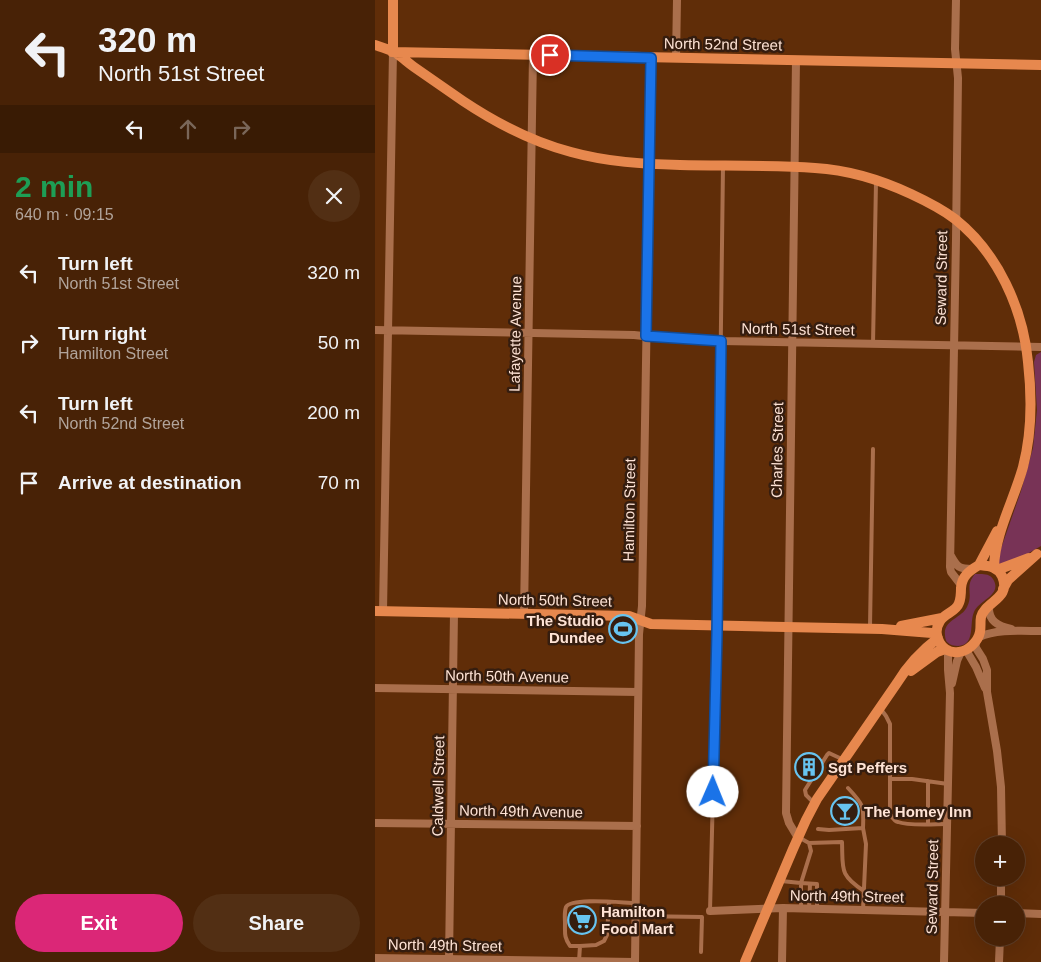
<!DOCTYPE html>
<html lang="en">
<head>
<meta charset="utf-8">
<style>
  body { margin:0; font-family:Arial,sans-serif; background:#522f14; color:#f1f3f6; height:100vh; display:flex; flex-direction:column; font-size:19px; white-space:nowrap }
  * { box-sizing:border-box; margin:0 }
  p { font-size:16px; color:#b1a49b }
  .icon { flex:none; width:28px; height:28px; fill:none; stroke:currentColor; stroke-width:2; stroke-linecap:round; stroke-linejoin:round }
  .map { position:relative; flex:1; overflow:hidden }
  .panel { display:flex; flex-direction:column; background:#482206; width:375px }
  .panel>* { flex:none }
  .top-card { background:#482206; color:#f1f3f6; overflow:hidden }
  .tools { position:absolute; left:600px; top:836px; display:grid; gap:10px }
  .tools a { display:grid; place-items:center; width:50px; height:50px; border-radius:50%; background:#482206; box-shadow:0 5px 20px #0002,0 0 0 1px #603f28; font-size:25px }
  .pin { position:absolute; display:grid; place-items:center; width:42px; height:42px; color:#fff; margin:-21px; border:2px solid #fff; border-radius:50%; box-shadow:0 1px 5px #0007 }
  .me { position:absolute; width:55px; margin:-28px; rotate:1deg; stroke-linejoin:round; filter:drop-shadow(0 0 4px #0008) }
  .turn { display:flex; align-items:center; gap:18px; height:105px; padding:0 15px; font-size:22px }
  .turn .icon { width:65px; height:65px; stroke-width:2.5 }
  .turn b { display:block; font-size:35px; line-height:42px }
  .lanes { display:flex; align-items:center; height:48px; padding:0 15px; background:#0003; justify-content:center; gap:25px; direction:ltr }
  .lanes .off { opacity:.35 }
  .round { display:grid; place-items:center; flex:none; width:52px; height:52px; border-radius:26px; background:#522f14 }
  .summary { display:flex; align-items:center; justify-content:space-between; height:85px; padding:0 15px }
  h1 { font-size:30px; font-weight:600; line-height:38px; color:#1e9e55 }
  .button { display:flex; gap:10px; margin-top:auto; padding:10px 15px }
  .button a { flex:1; height:58px; border-radius:30px; background:#db2777; color:#fff; font-size:20px; font-weight:600; line-height:58px; text-align:center }
  .button a+a { background:#522f14; color:#f1f3f6 }
  ul { padding:0; list-style:none }
  li { display:flex; align-items:center; gap:15px; height:70px; padding:0 15px }
  li div { flex:1 }
  li b { display:block; font-size:19px }
  li em { font-style:normal }
  main { display:flex; flex:1; min-height:0 }
  .map>svg:first-child { display:block }
</style>
</head>
<body>
<main>
<section class="panel">
<div class="top-card">
<div class="turn"><svg class="icon" aria-label="left" viewBox="0 0 24 24"><path d="M17 20v-9H6M10 6l-5 5 5 5"/></svg><div><b>320 m</b>North 51st Street</div></div>
<div class="lanes"><svg class="icon" aria-label="left" viewBox="0 0 24 24"><path d="M17 20v-9H6M10 6l-5 5 5 5"/></svg><svg class="icon off" aria-label="ahead" viewBox="0 0 24 24"><path d="M12 20V5M6 11l6-6 6 6"/></svg><svg class="icon off" aria-label="right" viewBox="0 0 24 24"><path d="M7 20v-9h11M14 6l5 5-5 5"/></svg></div>
</div>
<div class="summary"><div><h1>2 min</h1><p>640 m · 09:15</p></div><a class="round"><svg class="icon" aria-label="close" viewBox="0 0 24 24"><path d="M6 6l12 12M18 6L6 18"/></svg></a></div>
<ul>
<li><svg class="icon" aria-label="left" viewBox="0 0 24 24"><path d="M17 20v-9H6M10 6l-5 5 5 5"/></svg><div><b>Turn left</b><p>North 51st Street</p></div><em>320 m</em></li>
<li><svg class="icon" aria-label="right" viewBox="0 0 24 24"><path d="M7 20v-9h11M14 6l5 5-5 5"/></svg><div><b>Turn right</b><p>Hamilton Street</p></div><em>50 m</em></li>
<li><svg class="icon" aria-label="left" viewBox="0 0 24 24"><path d="M17 20v-9H6M10 6l-5 5 5 5"/></svg><div><b>Turn left</b><p>North 52nd Street</p></div><em>200 m</em></li>
<li><svg class="icon" aria-label="arrive" viewBox="0 0 24 24"><path d="M6 21V4h12l-3 4 3 4H6"/></svg><div><b>Arrive at destination</b></div><em>70 m</em></li>
</ul>
<div class="button"><a>Exit</a><a>Share</a></div>
</section>
<div class="map">
<svg width="666" height="962" viewBox="0 0 666 962">
  <rect width="100%" height="100%" fill="#602d08"/>
  <!-- green -->
  <path fill="#783356" d="M666 352V546L638 562 623 564 622 560 646 491 658 448 662 410 659 362 661 355Z
    M600 574C607 574 614 573 618 579 628 595 604 600 599 612 594 623 601 645 583 646 579 646 575 645 572 642 571 641 570 638 570 635 568 620 587 618 592 607 599 593 589 587 600 574Z"/>
  <g fill="none" stroke-linecap="round" stroke-linejoin="round">
    <!-- lane -->
    <path stroke="#aa6f4c" stroke-width="4" d="M498 344 501 182
      M495 627 498 449
      M505 708 511 716 515 724V814C517 817 519 821 523 822 533 826 560 824 572 824
      M515 779H537L573 784
      M438 802 431 795 430 790 452 755 454 753 469 760
      M553 824V781
      M488 828 491 844 488 910
      M443 829 454 830 488 828C489 806 489 805 473 788
      M425 838 434 843 467 842C468 869 464 875 489 891
      M406 881 426 883 436 851 434 843
      M426 909V883L442 884V909
      M434 909 435 884
      M335 911 342 634 348 166
      M261 916 327 917 326 952
      M205 946 221 945 229 941 232 935 234 902
      M204 961 205 946H195C189 937 190 934 190 923 190 919 189 912 191 907 197 897 249 903 261 903"/>
    <!-- street -->
    <path stroke="#aa6f4c" stroke-width="8" d="M581 0 580 49 583 78 581 239 575 567 576 572 586 585
      M301 58 302 0
      M421 60 411 813 414 823 423 838
      M0 330 259 335 287 338 346 341 666 347
      M576 556C582 567 584 569 597 569
      M614 606C613 621 623 626 636 629
      M8 611 18 52
      M149 614 158 55
      M604 637C622 629 646 631 666 631
      M600 642 601 648 608 659 612 670V692L622 751 626 787 627 845
      M591 650 601 667 610 688
      M577 683 582 661 586 652
      M0 688 263 692
      M0 823 262 826
      M626 905V878
      M335 911 408 908 609 913
      M641 913 666 914
      M0 958 259 962
      M74 959 79 613
      M260 962 264 634 267 606 276 58
      M407 962 408 908
      M569 962 575 693 573 670V651
      M624 962 625 938"/>
    <!-- secondary -->
    <path stroke="#e7884e" stroke-width="10" d="M0 45C6 47 13 49 19 52 26 56 32 62 39 67 55 78 72 90 88 101 121 123 158 142 196 152 232 162 268 164 305 165 350 166 396 165 440 168 474 170 506 180 536 194 551 201 567 209 580 219 623 253 648 309 653 362 657 397 657 433 648 467 639 500 620 533 619 567
      M17 52 666 65
      M18 52V0
      M604 565C613 566 622 566 627 576 637 599 610 601 606 617 605 622 606 627 605 632 603 642 593 651 584 652 567 655 556 635 565 621 570 613 581 612 584 603 586 598 586 593 586 588 587 576 594 571 604 565Z
      M604 565 622 531
      M622 570 654 558
      M628 589 633 580 662 554
      M0 611 254 616 276 624 507 629 557 633 562 635
      M526 626 567 618
      M536 671 562 652 570 649
      M370 962 418 849 431 820 442 799 522 683C533 665 546 651 563 638"/>
  </g>
  <g fill="none" stroke-linecap="round" stroke-linejoin="round">
    <defs>
      <path id="route" d="M175 55 276 58 271 336 346 341 342 634 338 792"/>
    </defs>
    <!-- route casing -->
    <use href="#route" stroke="#114b97" stroke-width="12"/>
    <!-- route -->
    <use href="#route" stroke="#1a73e8" stroke-width="9"/>
  </g>
  <!-- icons -->
  <defs>
    <symbol id="stadium-ring" viewBox="-11 -11 22 22"><circle r="9.5" fill="#351d0f" stroke="#67c4f0" stroke-width="1.5"/><path d="M0-5a6.5 5 0 1 0 0 10a6.5 5 0 1 0 0-10ZM-3.5-1.8h7v3.6h-7Z" fill="#67c4f0"/></symbol>
    <symbol id="building-ring" viewBox="-11 -11 22 22"><circle r="9.5" fill="#351d0f" stroke="#67c4f0" stroke-width="1.5"/><path d="M-4-6H4V6H1V3H-1V6H-4ZM-2.5-4.3h1.7v1.8h-1.7ZM.8-4.3h1.7v1.8H.8ZM-2.5-1h1.7V.8h-1.7ZM.8-1h1.7V.8H.8Z" fill="#67c4f0"/></symbol>
    <symbol id="bar-ring" viewBox="-11 -11 22 22"><circle r="9.5" fill="#351d0f" stroke="#67c4f0" stroke-width="1.5"/><path d="M-6-5H6L.8 .8V4.5H3.5V6h-7V4.5H-.8V.8Z" fill="#67c4f0"/></symbol>
    <symbol id="supermarket-ring" viewBox="-11 -11 22 22"><circle r="9.5" fill="#351d0f" stroke="#67c4f0" stroke-width="1.5"/><path d="M-6-5.5h2.5l.6 2H6L4.5 2H-2.5L-4.4-4H-6ZM-1.5 3.2a1.3 1.3 0 1 0 .1 0ZM3 3.2a1.3 1.3 0 1 0 .1 0Z" fill="#67c4f0"/></symbol>
  </defs>
  <g fill-rule="evenodd">
    <use href="#stadium-ring" x="232" y="613" width="32" height="32"/>
    <use href="#building-ring" x="418" y="751" width="32" height="32"/>
    <use href="#bar-ring" x="454" y="795" width="32" height="32"/>
    <use href="#supermarket-ring" x="191" y="904" width="32" height="32"/>
  </g>
  <g text-anchor="middle" dominant-baseline="central" stroke-width="5" stroke-linejoin="round" paint-order="stroke">
    <!-- street labels -->
    <g font-size="15" fill="#fee3d5" stroke="#351d0f">
      <text transform="translate(348 44) rotate(1)">North 52nd Street</text>
      <text transform="translate(566 278) rotate(-89)">Seward Street</text>
      <text transform="translate(423 329) rotate(1)">North 51st Street</text>
      <text transform="translate(140 334) rotate(-89)">Lafayette Avenue</text>
      <text transform="translate(402 450) rotate(-89)">Charles Street</text>
      <text transform="translate(254 510) rotate(-89)">Hamilton Street</text>
      <text transform="translate(180 600) rotate(1)">North 50th Street</text>
      <text transform="translate(132 676) rotate(1)">North 50th Avenue</text>
      <text transform="translate(63 786) rotate(-89)">Caldwell Street</text>
      <text transform="translate(146 811) rotate(1)">North 49th Avenue</text>
      <text transform="translate(557 887) rotate(-89)">Seward Street</text>
      <text transform="translate(472 896) rotate(1)">North 49th Street</text>
      <text transform="translate(70 945) rotate(1)">North 49th Street</text>
    </g>
    <!-- poi labels -->
    <g font-size="15" font-weight="bold" fill="#fee3d5" stroke="#351d0f" text-anchor="start">
      <text x="229" y="620" text-anchor="end">The Studio<tspan x="229" dy="17">Dundee</tspan></text>
      <text x="453" y="767">Sgt Peffers</text>
      <text x="489" y="811">The Homey Inn</text>
      <text x="226" y="911">Hamilton<tspan x="226" dy="17">Food Mart</tspan></text>
    </g>
  </g>
</svg>
<div class="tools">
<a>+</a>
<a>−</a>
</div>
<div class="pin" style="left:175px;top:55px;background:#d93025"><svg class="icon" aria-label="arrive" viewBox="0 0 24 24"><path d="M6 21V4h12l-3 4 3 4H6"/></svg></div>
<svg class="me" style="left:338px;top:792px" viewBox="-20 -20 40 40"><circle r="19" fill="#fff"/><path d="M0-13L10 11 0 6-10 11z" fill="#1a73e8"/></svg>
</div>
</main>
</body>
</html>
